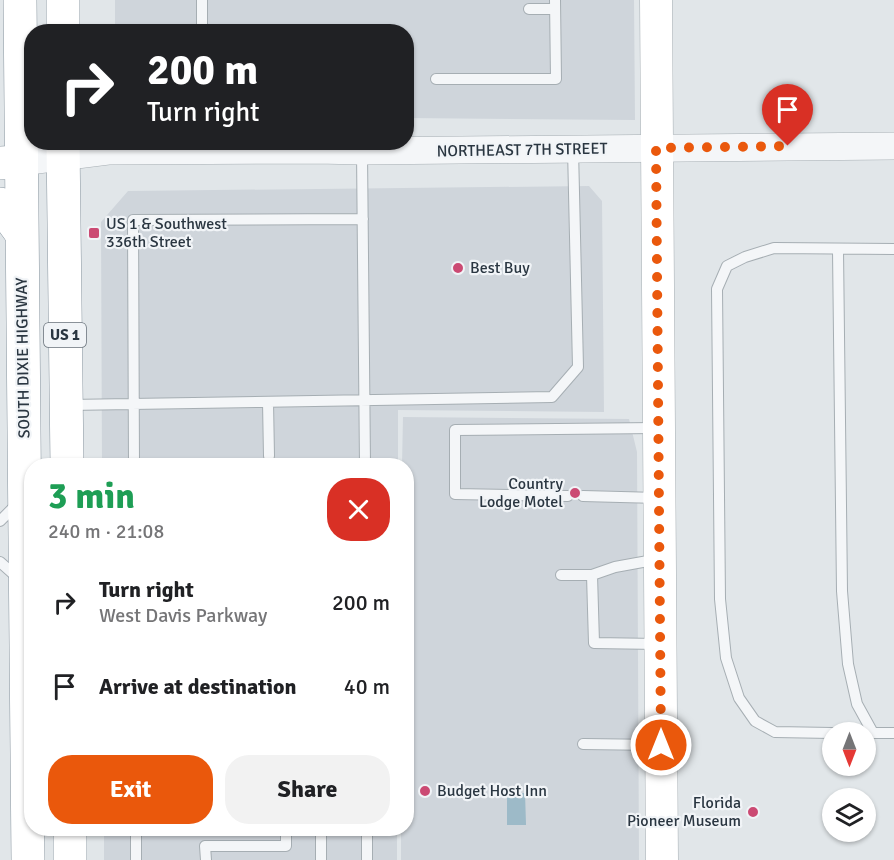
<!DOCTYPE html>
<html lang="en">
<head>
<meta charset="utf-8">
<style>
  body { margin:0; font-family:Signika,sans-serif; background:#f2f2f2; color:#202124; height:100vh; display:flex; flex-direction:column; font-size:22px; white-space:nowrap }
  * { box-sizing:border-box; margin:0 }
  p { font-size:20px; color:#757577 }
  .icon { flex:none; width:33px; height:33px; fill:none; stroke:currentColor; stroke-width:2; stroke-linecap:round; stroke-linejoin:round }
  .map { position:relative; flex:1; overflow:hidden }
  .panel { position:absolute; left:24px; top:458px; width:390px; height:378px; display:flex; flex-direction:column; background:#fff; border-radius:24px; box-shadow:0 2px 4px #0004 }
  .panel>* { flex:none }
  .banner { position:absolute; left:24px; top:24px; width:390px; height:126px; border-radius:24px; box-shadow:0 2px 4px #0004; background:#202124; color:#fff; overflow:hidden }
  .needle { width:39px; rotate:180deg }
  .fabs { position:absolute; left:822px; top:722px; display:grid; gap:12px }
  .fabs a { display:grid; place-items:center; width:54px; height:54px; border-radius:50%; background:#fff; box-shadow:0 2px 4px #0004; font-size:30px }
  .pin { position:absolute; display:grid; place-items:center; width:51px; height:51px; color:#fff; margin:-62px -26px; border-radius:50% 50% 50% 0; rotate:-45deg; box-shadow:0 0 6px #0007 }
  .pin .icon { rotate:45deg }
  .me { position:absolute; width:66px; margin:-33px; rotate:0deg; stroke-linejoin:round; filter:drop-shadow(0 0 4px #0008) }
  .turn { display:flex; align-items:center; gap:21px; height:126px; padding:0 24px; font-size:27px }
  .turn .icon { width:78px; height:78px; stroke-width:2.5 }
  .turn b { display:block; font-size:42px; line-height:51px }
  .round { display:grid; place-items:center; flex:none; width:63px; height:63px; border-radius:24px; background:#f2f2f2 }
  .headline { display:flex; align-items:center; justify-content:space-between; height:102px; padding:0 24px }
  h1 { font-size:36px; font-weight:700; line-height:45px; color:#1e9e55 }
  .action { display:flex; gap:12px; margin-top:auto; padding:12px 24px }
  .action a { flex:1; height:69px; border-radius:24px; background:#ea580c; color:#fff; font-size:24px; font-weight:700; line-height:69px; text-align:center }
  .action a+a { background:#f2f2f2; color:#202124 }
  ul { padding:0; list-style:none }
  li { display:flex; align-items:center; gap:18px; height:84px; padding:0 24px }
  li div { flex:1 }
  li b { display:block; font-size:22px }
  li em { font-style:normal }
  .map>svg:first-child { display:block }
</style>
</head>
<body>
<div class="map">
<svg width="894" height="860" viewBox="0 0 894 860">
  <rect width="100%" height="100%" fill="#e1e6e9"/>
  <!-- built -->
  <path fill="#cfd5db" d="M115 0H634L635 120 407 118 406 32 115 31Z
    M589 186 602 201 604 412 398 410V465H102L101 222 128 191Z
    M403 417 629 419 637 452 639 860H401V828H406V465H402Z
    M104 828H397V860H104Z"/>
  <!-- water -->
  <path fill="#9dbac8" d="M507 793H525L526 825H507Z"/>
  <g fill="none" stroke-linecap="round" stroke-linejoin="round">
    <defs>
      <path id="service" d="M202 0V32
        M529 9H555
        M436 79H556L555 0
        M362 152 365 465
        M838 250 842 591 848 664 857 704 873 733
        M268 402 269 456
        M69 405 552 397 578 367 573 149
        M134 465 133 220 363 219
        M568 496 455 494V430L656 428
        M583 496 658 498
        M0 521 17 504
        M0 562 18 578
        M561 575H592
        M658 644 594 643 592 575 615 567 659 559
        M832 733 775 732 755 721 739 698 726 658 720 599 717 289 727 266 745 257 774 248 894 249
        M867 733H894
        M583 744 658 745
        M136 828V860
        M321 828V860
        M367 828V860
        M206 860 205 846H286V828"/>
      <path id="tertiary" d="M21 162 108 151 317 150 362 151 894 146"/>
      <path id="secondary" d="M656 0 662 860"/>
      <path id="trunk" d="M20 0 28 860
        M63 0V32
        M63 142 67 465
        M70 828V860"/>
      <path id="motorway" d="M0 163 21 162
        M0 204 21 233"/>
    </defs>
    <!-- service casing -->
    <use href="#service" stroke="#a6aeb3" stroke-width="12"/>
    <!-- tertiary casing -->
    <use href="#tertiary" stroke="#a6aeb3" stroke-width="28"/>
    <!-- secondary casing -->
    <use href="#secondary" stroke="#a6aeb3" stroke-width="33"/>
    <!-- trunk casing -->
    <use href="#trunk" stroke="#8996a0" stroke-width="34"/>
    <!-- motorway casing -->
    <use href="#motorway" stroke="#8996a0" stroke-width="34"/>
    <!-- service -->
    <use href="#service" stroke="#f4f6f8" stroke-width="10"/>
    <!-- tertiary -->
    <use href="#tertiary" stroke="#f4f6f8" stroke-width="27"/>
    <!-- secondary -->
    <use href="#secondary" stroke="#fff" stroke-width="32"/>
    <!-- trunk -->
    <use href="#trunk" stroke="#fff" stroke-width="33"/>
    <!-- motorway -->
    <use href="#motorway" stroke="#fff" stroke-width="33"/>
  </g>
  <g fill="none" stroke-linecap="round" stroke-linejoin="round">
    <!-- route -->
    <path stroke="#ea580c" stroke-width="10" stroke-dasharray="0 18" d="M661 745 656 148 788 146"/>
  </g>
  <!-- markers -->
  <g fill="#cb4a73" stroke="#f1f4f7" stroke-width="2">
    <rect x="88" y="227" width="12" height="12" rx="3"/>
    <circle cx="458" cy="268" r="6"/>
    <circle cx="575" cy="493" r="6"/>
    <circle cx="425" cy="791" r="6"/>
    <circle cx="753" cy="812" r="6"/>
  </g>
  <g text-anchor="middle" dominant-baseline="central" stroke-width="4.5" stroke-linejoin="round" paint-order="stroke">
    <!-- shield labels -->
    <rect fill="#f1f4f7" stroke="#666f78" stroke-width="1.5" x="44" y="323" width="42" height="24" rx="4.5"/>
    <g font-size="15" font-weight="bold" fill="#2a3641">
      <text x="65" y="335">US 1</text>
    </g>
    <!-- street labels -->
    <g font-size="16" fill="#2a3641" stroke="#f1f4f7">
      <text transform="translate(522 150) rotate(-1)">NORTHEAST 7TH STREET</text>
      <text transform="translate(23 358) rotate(-91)">SOUTH DIXIE HIGHWAY</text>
    </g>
    <!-- poi labels -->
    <g font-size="16" fill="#2a3641" stroke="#f1f4f7" text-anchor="start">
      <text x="106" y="224">US 1 &amp; Southwest<tspan x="106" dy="18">336th Street</tspan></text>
      <text x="470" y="268">Best Buy</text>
      <text x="563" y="484" text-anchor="end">Country<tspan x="563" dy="18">Lodge Motel</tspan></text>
      <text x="437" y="791">Budget Host Inn</text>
      <text x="741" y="803" text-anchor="end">Florida<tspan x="741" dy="18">Pioneer Museum</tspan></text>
    </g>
  </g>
</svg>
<div class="fabs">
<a><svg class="needle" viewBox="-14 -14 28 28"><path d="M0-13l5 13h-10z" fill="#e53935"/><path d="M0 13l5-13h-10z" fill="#757577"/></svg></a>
<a><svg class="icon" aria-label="layers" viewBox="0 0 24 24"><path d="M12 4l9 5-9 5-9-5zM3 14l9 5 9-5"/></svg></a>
</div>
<div class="pin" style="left:788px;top:146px;background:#d93025"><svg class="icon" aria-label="arrive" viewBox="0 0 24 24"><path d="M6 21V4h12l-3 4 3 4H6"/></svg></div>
<svg class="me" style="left:661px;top:745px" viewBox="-20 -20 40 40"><circle r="17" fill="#ea580c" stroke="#fff" stroke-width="3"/><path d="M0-11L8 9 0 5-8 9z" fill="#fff"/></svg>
<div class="banner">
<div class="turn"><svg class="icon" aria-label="right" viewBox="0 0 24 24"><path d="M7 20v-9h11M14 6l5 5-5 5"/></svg><div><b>200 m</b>Turn right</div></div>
</div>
<section class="panel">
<div class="headline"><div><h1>3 min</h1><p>240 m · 21:08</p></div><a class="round" style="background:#d93025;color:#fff"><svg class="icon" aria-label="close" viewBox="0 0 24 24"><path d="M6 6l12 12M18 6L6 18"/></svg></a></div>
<ul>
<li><svg class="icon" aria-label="right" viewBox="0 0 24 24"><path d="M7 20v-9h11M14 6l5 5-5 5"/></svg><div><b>Turn right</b><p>West Davis Parkway</p></div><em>200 m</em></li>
<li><svg class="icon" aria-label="arrive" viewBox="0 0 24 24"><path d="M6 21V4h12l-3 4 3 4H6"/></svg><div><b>Arrive at destination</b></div><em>40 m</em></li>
</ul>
<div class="action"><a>Exit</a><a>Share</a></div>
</section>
</div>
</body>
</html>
